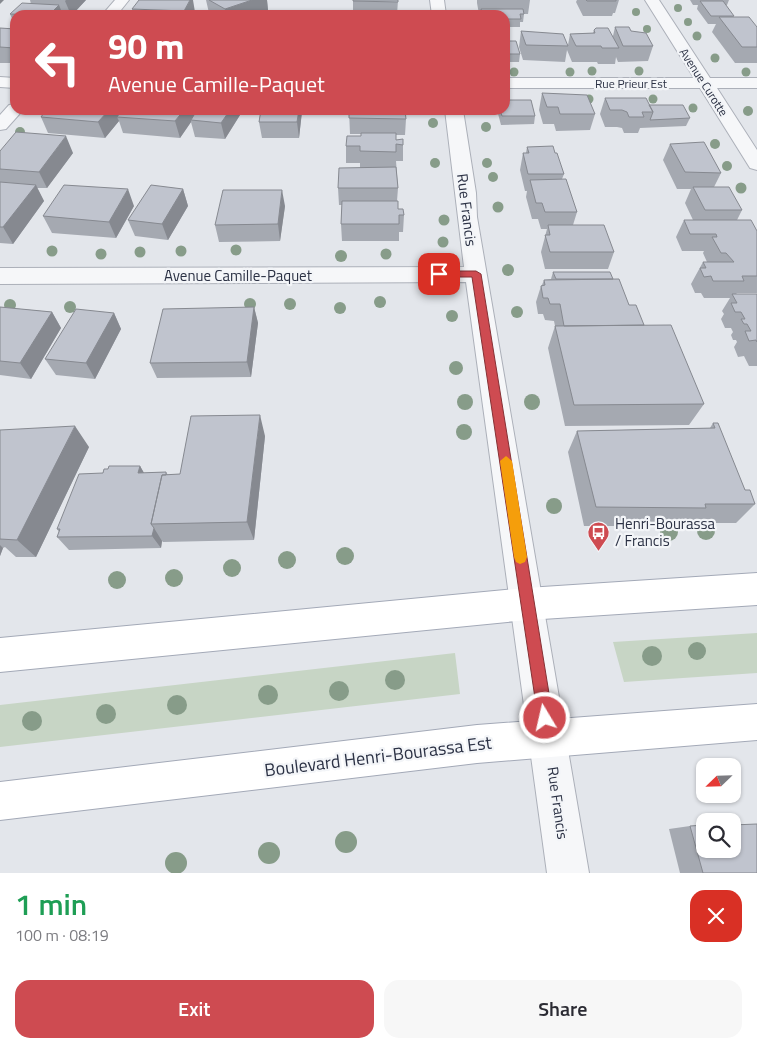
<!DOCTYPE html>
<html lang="en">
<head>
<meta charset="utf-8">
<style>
  body { margin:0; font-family:"Titillium Web",sans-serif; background:#f7f7f7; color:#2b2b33; height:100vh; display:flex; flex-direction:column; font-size:19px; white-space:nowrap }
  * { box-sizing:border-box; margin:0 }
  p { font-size:16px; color:#7c7c81 }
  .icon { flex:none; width:28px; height:28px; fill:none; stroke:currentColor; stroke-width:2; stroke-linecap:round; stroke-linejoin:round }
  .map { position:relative; height:873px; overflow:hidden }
  .side { display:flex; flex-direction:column; background:#fff; flex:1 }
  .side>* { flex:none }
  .hud { position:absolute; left:10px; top:10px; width:500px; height:105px; border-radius:15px; box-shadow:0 1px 4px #0004; background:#ce4b51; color:#fff; overflow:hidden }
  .needle { width:32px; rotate:247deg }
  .controls { position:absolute; left:696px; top:758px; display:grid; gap:10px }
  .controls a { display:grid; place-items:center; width:45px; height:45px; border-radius:10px; background:#fff; box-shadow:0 1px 4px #0004; font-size:25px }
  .pin { position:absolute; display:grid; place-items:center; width:42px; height:42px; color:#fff; margin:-21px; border-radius:10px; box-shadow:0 2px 8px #0006 }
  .me { position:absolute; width:55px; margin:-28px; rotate:351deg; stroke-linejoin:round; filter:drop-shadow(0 0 4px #0008) }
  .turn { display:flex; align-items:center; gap:18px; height:105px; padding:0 15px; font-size:22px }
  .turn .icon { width:65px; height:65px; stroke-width:2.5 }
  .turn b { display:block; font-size:35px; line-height:42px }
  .round { display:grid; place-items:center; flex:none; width:52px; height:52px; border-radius:15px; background:#f7f7f7 }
  .head { display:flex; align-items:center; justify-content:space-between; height:85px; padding:0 15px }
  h1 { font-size:30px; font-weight:600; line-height:38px; color:#1e9e55 }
  .action { display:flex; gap:10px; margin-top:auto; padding:10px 15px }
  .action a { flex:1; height:58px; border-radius:15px; background:#ce4b51; color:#fff; font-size:20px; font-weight:600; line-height:58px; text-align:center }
  .action a+a { background:#f7f7f7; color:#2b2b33 }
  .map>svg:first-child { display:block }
</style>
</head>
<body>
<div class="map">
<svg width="757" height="873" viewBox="0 0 757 873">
  <rect width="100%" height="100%" fill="#e3e6eb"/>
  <!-- green -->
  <path fill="#c7d5c5" d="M757 633V673L624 682 613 642Z
    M455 653 460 694 0 747V705Z"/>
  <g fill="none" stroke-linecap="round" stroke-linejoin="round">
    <defs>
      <path id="minor" d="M115 0H129L117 15H102Z
        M430 0H444L446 15H432Z
        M645 0H659L710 78H757V88H717L757 150V170L750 168 700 88H505V78H694Z
        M0 77 15 78V88L0 87Z
        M15 104V110H23L6 129 0 130V115L9 105Z
        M445 110H463L476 193 477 217 589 873H547L466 282 0 284V268L464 267Z"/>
      <path id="primary" d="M757 573V605L527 620 0 672V638L527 588Z
        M757 704V740L477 763 0 820V782L477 725Z"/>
    </defs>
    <!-- minor casing -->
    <use href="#minor" stroke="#acb0b9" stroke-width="2"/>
    <!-- primary casing -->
    <use href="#primary" stroke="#a3a9b7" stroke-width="2"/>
    <!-- minor -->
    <use href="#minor" fill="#f6f7f9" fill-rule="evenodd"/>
    <!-- primary -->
    <use href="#primary" fill="#fff" fill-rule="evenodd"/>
  </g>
  <!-- trees -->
  <g fill="#879c89">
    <circle cx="678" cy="8" r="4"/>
    <circle cx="636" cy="12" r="4"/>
    <circle cx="688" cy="22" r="4"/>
    <circle cx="647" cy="29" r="4"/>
    <circle cx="697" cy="36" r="4.5"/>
    <circle cx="715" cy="58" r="4.5"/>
    <circle cx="592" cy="71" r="4.5"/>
    <circle cx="639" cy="71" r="4.5"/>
    <circle cx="514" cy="72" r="4.5"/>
    <circle cx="570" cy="72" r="4.5"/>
    <circle cx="746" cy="72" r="4.5"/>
    <circle cx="589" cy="99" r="4.5"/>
    <circle cx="653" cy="99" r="4.5"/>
    <circle cx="693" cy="108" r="4.5"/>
    <circle cx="748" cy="111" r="5"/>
    <circle cx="433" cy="123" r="5"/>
    <circle cx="486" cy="127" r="5"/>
    <circle cx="20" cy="132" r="5"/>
    <circle cx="715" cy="144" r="5"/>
    <circle cx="435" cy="163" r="5"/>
    <circle cx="487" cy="163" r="5"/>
    <circle cx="727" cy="166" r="5"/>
    <circle cx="493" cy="177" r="5"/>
    <circle cx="741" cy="188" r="5.5"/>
    <circle cx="498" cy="207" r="5.5"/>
    <circle cx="444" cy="220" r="5.5"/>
    <circle cx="443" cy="242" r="5.5"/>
    <circle cx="236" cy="250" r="5.5"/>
    <circle cx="52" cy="251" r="5.5"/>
    <circle cx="181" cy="251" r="5.5"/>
    <circle cx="140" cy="252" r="5.5"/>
    <circle cx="101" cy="254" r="5.5"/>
    <circle cx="386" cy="254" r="5.5"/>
    <circle cx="341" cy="256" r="6"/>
    <circle cx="508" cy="270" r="6"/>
    <circle cx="380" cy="302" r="6"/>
    <circle cx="250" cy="304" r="6"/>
    <circle cx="290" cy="304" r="6"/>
    <circle cx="10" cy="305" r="6"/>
    <circle cx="70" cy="307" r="6"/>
    <circle cx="340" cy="308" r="6"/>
    <circle cx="517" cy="312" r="6"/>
    <circle cx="452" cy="316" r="6"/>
    <circle cx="456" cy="368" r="7"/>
    <circle cx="465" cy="402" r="8"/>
    <circle cx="532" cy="402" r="8"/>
    <circle cx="464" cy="432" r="8"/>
    <circle cx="554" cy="506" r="8"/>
    <circle cx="706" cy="531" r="9"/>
    <circle cx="669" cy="532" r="9"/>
    <circle cx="345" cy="556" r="9"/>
    <circle cx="287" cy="560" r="9"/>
    <circle cx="232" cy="568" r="9"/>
    <circle cx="174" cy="578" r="9"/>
    <circle cx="117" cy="580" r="9"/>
    <circle cx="697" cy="651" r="9"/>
    <circle cx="652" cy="656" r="10"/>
    <circle cx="395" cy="680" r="10"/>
    <circle cx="339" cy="691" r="10"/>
    <circle cx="268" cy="695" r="10"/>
    <circle cx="177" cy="705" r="10"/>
    <circle cx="106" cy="714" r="10"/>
    <circle cx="32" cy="721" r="10"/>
    <circle cx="346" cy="842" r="11"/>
    <circle cx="269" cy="853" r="11"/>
    <circle cx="176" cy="863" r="11"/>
  </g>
  <!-- wall -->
  <path fill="#a5a9b1" d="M30 0H86L72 15H15V25L10 14 31 4Z
    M206 0H267L268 10 254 15H212L209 13Z
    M353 0H398L397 15H353Z
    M477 0H530L528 14H524L523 22H520V27H505V15H480L481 14H479L477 3Z
    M577 0H619L615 13H613L612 16H583L576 2Z
    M690 0H729L727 5H726L734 17 757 27V63H735L712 32 716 24H708L697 9 698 5H693Z
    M132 9 195 12 193 15H134Z
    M615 27 631 31 653 46 648 61 618 62 616 57 615 64H598L597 62H572L567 50 565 62 523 60 519 47 521 31 568 45 570 34 593 33 594 30 613 36Z
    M0 28 15 29V63H0Z
    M505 41 520 54 519 62H505Z
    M542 93 595 114 590 130 556 131 554 124H543L539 110Z
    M605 98 649 105 690 118 686 126 640 128 638 133H624L622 128 617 127H605L600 114Z
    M46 110H196V112L240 115 225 139 195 137 191 122 180 138 123 133 119 121 105 138 48 133 41 117Z
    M261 110H302L299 138H262L259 122Z
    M349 110H405L406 119 405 135H396V140L403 145V161H396L398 188 397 201 398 209 404 215 403 232H399V241H342L341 224 342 205H339L338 188 360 168V163H346V146L361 136V134H350Z
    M497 110H505L535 116 534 124 501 125Z
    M670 144 721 173 714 187 742 210 737 220 757 231V293H737L736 294H757V366H749L744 356 738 357 734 347 737 342 736 340H733L731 335 733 332 731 328H725L721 319 724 314 722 311 730 298H704L701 293H695L691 284 703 262H707L703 253 704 251H682L676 237 684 220H693L685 203 691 189H677L663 160Z
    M527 147 555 153 564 174 562 179 577 212 573 225 614 252 608 269H545L541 252 547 229H541L538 219H532L526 197 527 191H525L520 170 523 153H526Z
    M0 151 73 153 47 188H37L44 201 13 244 0 243Z
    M183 189 188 206 168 240 135 236 128 220Z
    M134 206 116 238 52 233 43 216Z
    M285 206 280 241 219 242 215 225Z
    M553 272 613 279 629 305 704 404 689 425 565 426 548 348 555 326 554 321 545 320 543 314H538L536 302 541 286 542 285 544 280 551 279Z
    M0 307 52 312 61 328 31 379 0 375Z
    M254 307 258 323 251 377 157 378 150 363Z
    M114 313 121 329 95 379 56 375 45 359Z
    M713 423 745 490 755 504 736 523H693L689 526H584L568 452 577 431 710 428Z
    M0 430 89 447 36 557H16L5 547 3 548 0 556Z
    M265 436 254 540 163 542 162 541 161 548 69 550 57 537 59 532 57 529 103 473 108 469 140 466 144 473 166 472 168 475 180 474Z
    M690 826 757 873H680L669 829Z"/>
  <!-- shaded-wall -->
  <path fill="#868990" d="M0 0H4L0 4Z
    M66 0H86L72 15H71L65 1Z
    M190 0H193L195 12 193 15H184V11Z
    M252 0H267L268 10 254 15H226L225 9Z
    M59 5 63 15H49Z
    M109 110H124L117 117 119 121 105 138 98 122Z
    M184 110H196L197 114 191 120V122L180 138 175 121Z
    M230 110H240V115L225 139 221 123Z
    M299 110H302V112L299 138 297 122Z
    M66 136 73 153 47 188 39 172Z
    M36 185 44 201 13 244 3 227Z
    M128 189 134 206 116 238 109 222Z
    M183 189 188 206 168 240 162 224Z
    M282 190 285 206 280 241 278 224Z
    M254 307 258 323 251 377 247 362Z
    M52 312 61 328 31 379 20 363Z
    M114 313 121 329 95 379 86 363Z
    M260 415 265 436 254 540 247 522Z
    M75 426 89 447 36 557 17 540Z
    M140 466 148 480 138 473Z
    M154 528 162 541 161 548 152 536Z
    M0 545 3 548 0 556Z"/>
  <!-- building -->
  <path fill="#c0c4ce" stroke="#868990" d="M139 0H190L184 11 132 9Z
    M209 0H252L225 9Z
    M353 0H398V2L353 1Z
    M586 0H616V1H587Z
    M700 1H723L734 16H711Z
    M22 3 59 5 49 15 10 14Z
    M481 9H523L524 14H520L521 19H505V15H483Z
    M719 17H749L757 27V47H742Z
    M615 27H629L631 31 646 33 653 46H623Z
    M0 28 15 29 14 48 0 47Z
    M596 28H608L619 48H602L601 46H576L570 34 595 33 594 30Z
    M521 31 563 34 568 46 526 45Z
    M505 41H516L520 54H505Z
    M542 93 587 95 595 114H560L558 107H547Z
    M605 98H646L653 112H642L644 117H629L627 112 622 110H610Z
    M505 100H531L535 116H502L500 110H505Z
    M649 105H683L690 118 650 120 653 112Z
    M46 110H109L98 122 41 117Z
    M122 110H184L175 121 117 117Z
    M197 110H230L221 123 191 120Z
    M261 110H299L297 122H259Z
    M349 110H405L406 119 349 118Z
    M16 132 66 136 39 172 0 169V151Z
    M361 133H396V140L403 139V145L396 144V152L360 151V146H346L347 136H361Z
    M704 142 721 173 685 172 670 144Z
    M553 146 555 153H557L564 174H528L523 153H529L527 147Z
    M396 167 398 188H338L339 168Z
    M566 179 577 212H545L542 203H536L530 180Z
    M0 182 36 185 3 227H0Z
    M64 185 128 189 109 222 43 216Z
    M151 185 183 189 162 224 128 220Z
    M693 187H729L742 210H705Z
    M223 190H282L278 224 215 225Z
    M342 201H398V209H403L404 215H399V224H341Z
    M684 220H751L757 231V276H742L744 281H713L711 276 704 277 700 268H706L703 262H734L726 253H721L712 237H717L716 234H690Z
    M548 225H604L614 252H550L545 235H550Z
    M553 272H610L613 279H556Z
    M619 279 629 305H636L644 325 564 326 560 304H550L548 298H543L541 286 545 285 544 280Z
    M732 294H757V342L756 340 749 341 745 331H751L747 324H744L741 319H745L741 312H735L731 303H737Z
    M0 307 52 312 20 363 0 361Z
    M254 307 247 362 150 363 163 309Z
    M76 309 114 313 86 363 45 359Z
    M671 325 704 404 574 405 555 326Z
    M260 415 247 522 151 524 162 475 180 474 191 416Z
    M713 423H718L745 490H750L755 504H705L706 508 596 507 577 431 715 428Z
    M75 426 17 540 0 539V430Z
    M109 466H140L138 473 166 472V475H162L151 524 154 528 152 536 57 537 60 529H57L79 474 103 473 104 469H108Z
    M757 824V873H703L690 826 705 825V849H732V825Z"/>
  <!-- route -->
  <path fill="#ce4b51" stroke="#863135" d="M476 271 481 274 553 718 551 723 545 726 540 723 538 718 472 277H439L434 274 439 271Z"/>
  <!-- slow -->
  <path fill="#f59e0b" d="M506 456 512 461 527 557 525 562 520 564 516 562 514 557 500 461Z"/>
  <!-- icons -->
  <defs>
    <symbol id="bus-pin" viewBox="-11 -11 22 30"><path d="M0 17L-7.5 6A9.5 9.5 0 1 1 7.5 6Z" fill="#ce4b51" stroke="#f3f5f8"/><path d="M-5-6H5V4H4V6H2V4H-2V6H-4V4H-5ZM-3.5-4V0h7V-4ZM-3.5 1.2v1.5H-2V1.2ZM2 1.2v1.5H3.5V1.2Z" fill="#fff"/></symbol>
  </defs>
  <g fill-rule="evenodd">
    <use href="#bus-pin" x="586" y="520" width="25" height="34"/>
  </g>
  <g text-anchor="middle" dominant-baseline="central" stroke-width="4.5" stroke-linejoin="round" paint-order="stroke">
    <!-- far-street labels -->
    <g font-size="12" fill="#2b3144" stroke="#f3f5f8">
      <text transform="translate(704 82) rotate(57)">Avenue Curotte</text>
      <text x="631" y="83">Rue Prieur Est</text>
    </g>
    <!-- street labels -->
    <g font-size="15" fill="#2b3144" stroke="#f3f5f8">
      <text transform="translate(467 210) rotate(83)">Rue Francis</text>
      <text x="238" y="275">Avenue Camille-Paquet</text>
      <text transform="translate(558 803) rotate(82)">Rue Francis</text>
    </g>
    <!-- poi labels -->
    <g font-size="15" fill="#2b3144" stroke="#f3f5f8" text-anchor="start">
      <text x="615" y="523">Henri-Bourassa<tspan x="615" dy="17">/ Francis</tspan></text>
    </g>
    <!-- near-street labels -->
    <g font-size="18" fill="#2b3144" stroke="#f3f5f8">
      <text transform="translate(378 756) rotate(-7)">Boulevard Henri-Bourassa Est</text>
    </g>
  </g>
</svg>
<div class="controls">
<a><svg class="needle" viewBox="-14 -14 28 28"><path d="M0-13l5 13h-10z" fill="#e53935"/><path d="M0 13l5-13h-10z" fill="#7c7c81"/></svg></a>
<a><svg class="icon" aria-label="search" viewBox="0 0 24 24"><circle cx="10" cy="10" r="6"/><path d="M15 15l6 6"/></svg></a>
</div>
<div class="pin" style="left:439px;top:274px;background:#d93025"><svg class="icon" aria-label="arrive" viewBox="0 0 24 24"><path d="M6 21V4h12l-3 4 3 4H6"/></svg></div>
<svg class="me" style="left:545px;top:718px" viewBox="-20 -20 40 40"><circle r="17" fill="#ce4b51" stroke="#fff" stroke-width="3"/><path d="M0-11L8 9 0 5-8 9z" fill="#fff"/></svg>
<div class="hud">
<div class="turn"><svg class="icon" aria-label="left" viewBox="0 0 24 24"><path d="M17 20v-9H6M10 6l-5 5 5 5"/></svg><div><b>90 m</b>Avenue Camille-Paquet</div></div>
</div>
</div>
<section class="side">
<div class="head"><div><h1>1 min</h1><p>100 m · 08:19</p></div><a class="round" style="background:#d93025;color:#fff"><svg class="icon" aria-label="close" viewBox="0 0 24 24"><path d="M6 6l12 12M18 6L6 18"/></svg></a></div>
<div class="action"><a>Exit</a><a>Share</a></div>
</section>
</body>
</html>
